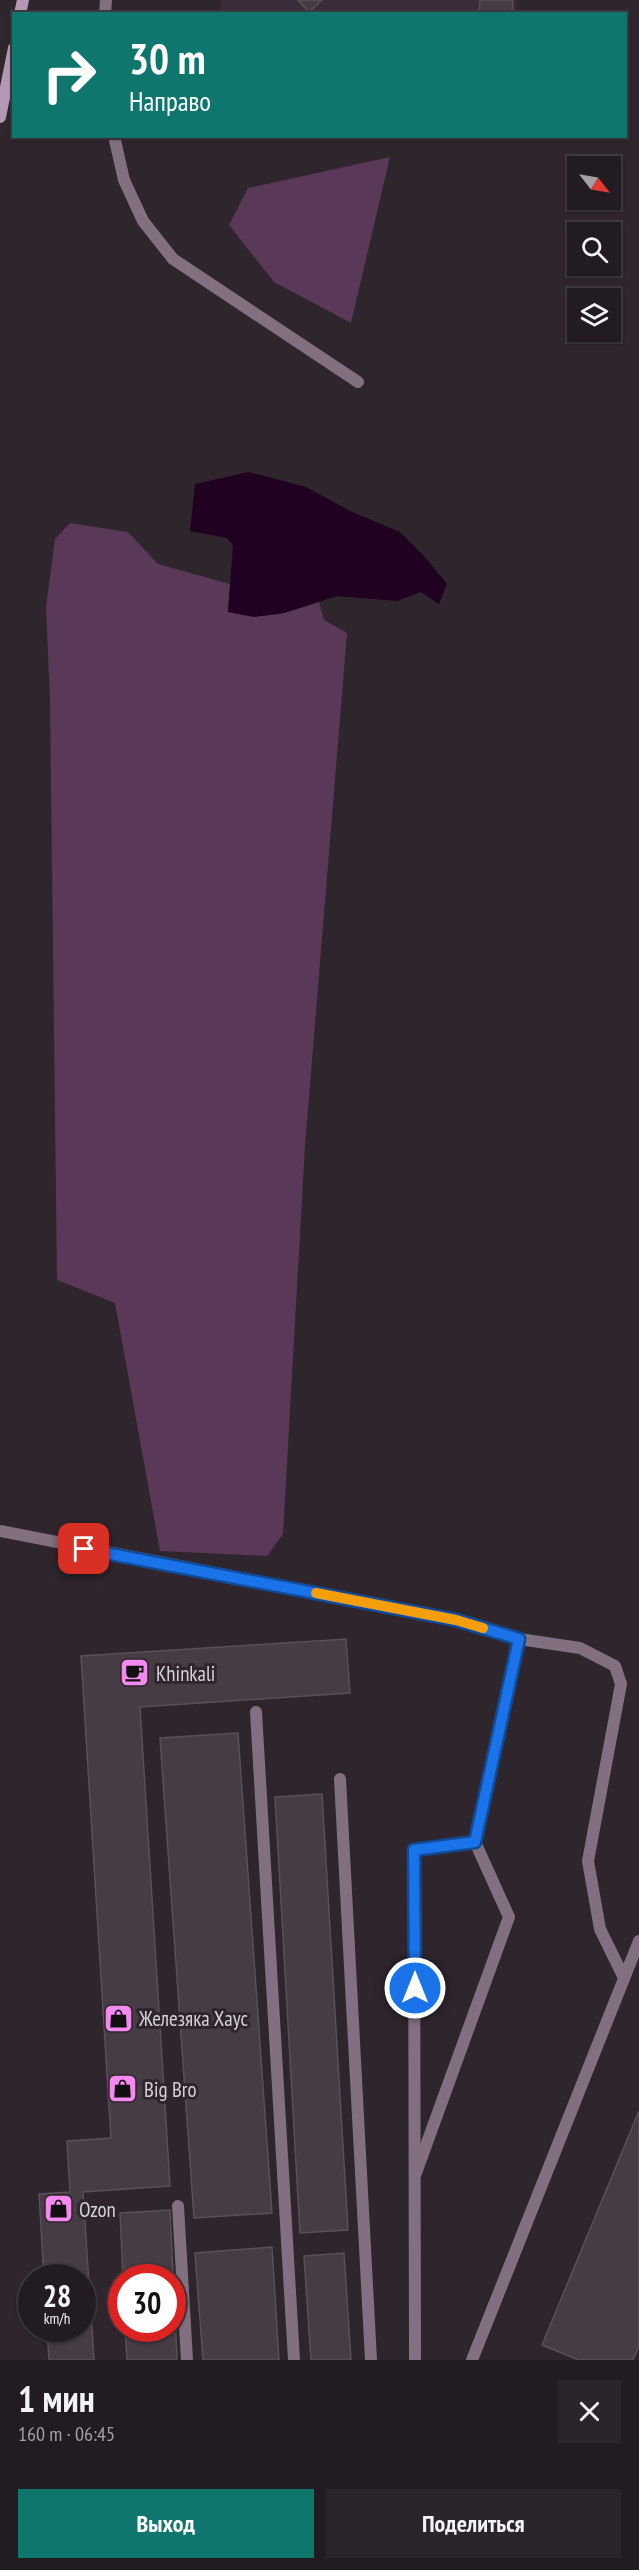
<!DOCTYPE html>
<html lang="ru">
<head>
<meta charset="utf-8">
<style>
  body { margin:0; font-family:"PT Sans Narrow",sans-serif; background:#2a252a; color:#f1f3f6; height:100vh; display:flex; flex-direction:column; font-size:22px; white-space:nowrap }
  * { box-sizing:border-box; margin:0 }
  p { font-size:20px; color:#a2a1a5 }
  .icon { flex:none; width:33px; height:33px; fill:none; stroke:currentColor; stroke-width:2; stroke-linecap:round; stroke-linejoin:round }
  .map { position:relative; height:2360px; overflow:hidden }
  .drawer { display:flex; flex-direction:column; background:#221c22; flex:1 }
  .drawer>* { flex:none }
  .guide { position:absolute; left:12px; top:12px; width:615px; height:126px; border-radius:0px; box-shadow:0 2px 4px #0004,0 0 0 2px #3f3a40; background:#0f766e; color:#fff; overflow:hidden }
  .needle { width:39px; rotate:121deg }
  .buttons { position:absolute; left:567px; top:156px; display:grid; gap:12px }
  .buttons a { display:grid; place-items:center; width:54px; height:54px; border-radius:0px; background:#221c22; box-shadow:0 2px 4px #0004,0 0 0 2px #3f3a40; font-size:30px }
  .speed { position:absolute; left:18px; top:2264px; display:flex; gap:12px; font-size:30px; font-weight:700; text-align:center }
  .speed>* { display:grid; place-content:center; width:78px; height:78px; border-radius:50%; background:#221c22; box-shadow:0 2px 4px #0004,0 0 0 2px #3f3a40; line-height:1 }
  .speed small { font-size:15px; font-weight:400 }
  .speed .limit { border:9px solid #d22; background:#fff; color:#111 }
  .pin { position:absolute; display:grid; place-items:center; width:51px; height:51px; color:#fff; margin:-26px; border-radius:12px; box-shadow:0 3px 9px #0006 }
  .me { position:absolute; width:66px; margin:-33px; rotate:0deg; stroke-linejoin:round; filter:drop-shadow(0 0 4px #0008) }
  .turn { display:flex; align-items:center; gap:21px; height:126px; padding:0 18px; font-size:27px }
  .turn .icon { width:78px; height:78px; stroke-width:2.5 }
  .turn b { display:block; font-size:42px; line-height:51px }
  .round { display:grid; place-items:center; flex:none; width:63px; height:63px; border-radius:0px; background:#2a252a }
  .headline { display:flex; align-items:center; justify-content:space-between; height:102px; padding:0 18px }
  h1 { font-size:36px; font-weight:800; line-height:45px }
  .button { display:flex; gap:12px; margin-top:auto; padding:12px 18px }
  .button a { flex:1; height:69px; border-radius:0px; background:#0f766e; color:#fff; font-size:24px; font-weight:800; line-height:69px; text-align:center }
  .button a+a { background:#2a252a; color:#f1f3f6 }
  .map>svg:first-child { display:block }
</style>
</head>
<body>
<div class="map">
<svg width="639" height="2360" viewBox="0 0 639 2360">
  <rect width="100%" height="100%" fill="#2e252d"/>
  <!-- built -->
  <path fill="#3a2d39" d="M221 0H517L516 14H220Z"/>
  <!-- green -->
  <path fill="#593957" d="M390 157 351 323 274 282 229 225 248 188Z
    M70 523 128 532 158 564 230 584 228 612C266 620 283 614 319 602L324 620 347 633 305 1146 283 1534 267 1556 160 1551 115 1303 57 1280 50 701 46 607 55 539Z"/>
  <!-- water -->
  <path fill="#210121" d="M249 472 306 487 352 512 400 532 423 555 447 584 439 604 421 592 397 601 337 596 284 613 254 617 228 612 233 545 227 538 190 531 195 484Z"/>
  <!-- building -->
  <path fill="#453c44" stroke="#595058" stroke-width="1.5" d="M298 0H322L309 12Z
    M480 0H513L512 14H479Z
    M346 1639 350 1693 140 1707 170 2186 83 2192 94 2360H49L47 2328H82V2277H44L39 2194 70 2192 67 2141 111 2138 81 1656Z
    M238 1733 272 2213 194 2218 160 1738Z
    M322 1794 348 2230 300 2233 275 1797Z
    M639 2111V2346L633 2360H579L542 2345Z
    M170 2210 177 2360H127L125 2328H172V2277H123L120 2213Z
    M272 2247 279 2360H203L195 2253Z
    M344 2253 351 2360H311L304 2256Z"/>
  <g fill="none" stroke-linecap="round" stroke-linejoin="round">
    <!-- service -->
    <path stroke="#826f80" stroke-width="12" d="M105 14 106 0
      M114 136 124 180 143 221 173 259 358 382
      M0 1531 456 1620 519 1639
      M256 1712 294 2360
      M340 1779 371 2360
      M414 1850 475 1842
      M416 2173 509 1917 475 1842 519 1639 580 1648 615 1666 621 1684 588 1861 600 1929 624 1978
      M178 2206 187 2360
      M472 2360 639 1941"/>
    <!-- minor -->
    <path stroke="#826f80" stroke-width="12" d="M414 1850 415 2360"/>
    <!-- secondary -->
    <path stroke="#b497b2" stroke-width="12" d="M20 14 23 0
      M0 117 14 48"/>
  </g>
  <g fill="none" stroke-linecap="round" stroke-linejoin="round">
    <defs>
      <path id="route" d="M84 1549 456 1620 519 1639 475 1842 414 1850 415 1988"/>
    </defs>
    <!-- route casing -->
    <use href="#route" stroke="#114b97" stroke-width="15"/>
    <!-- route -->
    <use href="#route" stroke="#1a73e8" stroke-width="10"/>
    <!-- slow -->
    <path stroke="#f59e0b" stroke-width="10" d="M316 1593 456 1620 483 1628"/>
  </g>
  <!-- icons -->
  <defs>
    <symbol id="cafe-square" viewBox="-11 -11 22 22"><rect x="-9" y="-9" width="18" height="18" rx="4" fill="#f489ef" stroke="#2e252d"/><path d="M-5.5-4.5H6V0H3Q3 3.5 0 3.5H-2.5Q-5.5 3.5-5.5 0ZM3-3.2v2h1.7v-2ZM-6 4.5H4V6H-6Z" fill="#111"/></symbol>
    <symbol id="shop-square" viewBox="-11 -11 22 22"><rect x="-9" y="-9" width="18" height="18" rx="4" fill="#f489ef" stroke="#2e252d"/><path d="M-5-2.5h2.3a2.7 3.5 0 0 1 5.4 0H5L5.5 6h-11ZM-1.5-2.5h3a1.5 2.3 0 0 0-3 0Z" fill="#111"/></symbol>
  </defs>
  <g fill-rule="evenodd">
    <use href="#cafe-square" x="118" y="1656" width="33" height="33"/>
    <use href="#shop-square" x="102" y="2002" width="33" height="33"/>
    <use href="#shop-square" x="106" y="2072" width="33" height="33"/>
    <use href="#shop-square" x="42" y="2192" width="33" height="33"/>
  </g>
  <g text-anchor="middle" dominant-baseline="central" stroke-width="6" stroke-linejoin="round" paint-order="stroke">
    <!-- poi labels -->
    <g font-size="21" fill="#d6d1d5" stroke="#2e252d" text-anchor="start">
      <text x="156" y="1673">Khinkali</text>
      <text x="139" y="2018">Железяка Хаус</text>
      <text x="144" y="2089">Big Bro</text>
      <text x="79" y="2209">Ozon</text>
    </g>
  </g>
</svg>
<div class="buttons">
<a><svg class="needle" viewBox="-14 -14 28 28"><path d="M0-13l5 13h-10z" fill="#e53935"/><path d="M0 13l5-13h-10z" fill="#a2a1a5"/></svg></a>
<a><svg class="icon" aria-label="search" viewBox="0 0 24 24"><circle cx="10" cy="10" r="6"/><path d="M15 15l6 6"/></svg></a>
<a><svg class="icon" aria-label="layers" viewBox="0 0 24 24"><path d="M12 4l9 5-9 5-9-5zM3 14l9 5 9-5"/></svg></a>
</div>
<div class="speed"><div>28<small>km/h</small></div><div class="limit">30</div></div>
<div class="pin" style="left:84px;top:1549px;background:#d93025"><svg class="icon" aria-label="arrive" viewBox="0 0 24 24"><path d="M6 21V4h12l-3 4 3 4H6"/></svg></div>
<svg class="me" style="left:415px;top:1988px" viewBox="-20 -20 40 40"><circle r="17" fill="#1a73e8" stroke="#fff" stroke-width="3"/><path d="M0-11L8 9 0 5-8 9z" fill="#fff"/></svg>
<div class="guide">
<div class="turn"><svg class="icon" aria-label="right" viewBox="0 0 24 24"><path d="M7 20v-9h11M14 6l5 5-5 5"/></svg><div><b>30 m</b>Направо</div></div>
</div>
</div>
<section class="drawer">
<div class="headline"><div><h1>1 мин</h1><p>160 m · 06:45</p></div><a class="round"><svg class="icon" aria-label="close" viewBox="0 0 24 24"><path d="M6 6l12 12M18 6L6 18"/></svg></a></div>
<div class="button"><a>Выход</a><a>Поделиться</a></div>
</section>
</body>
</html>
